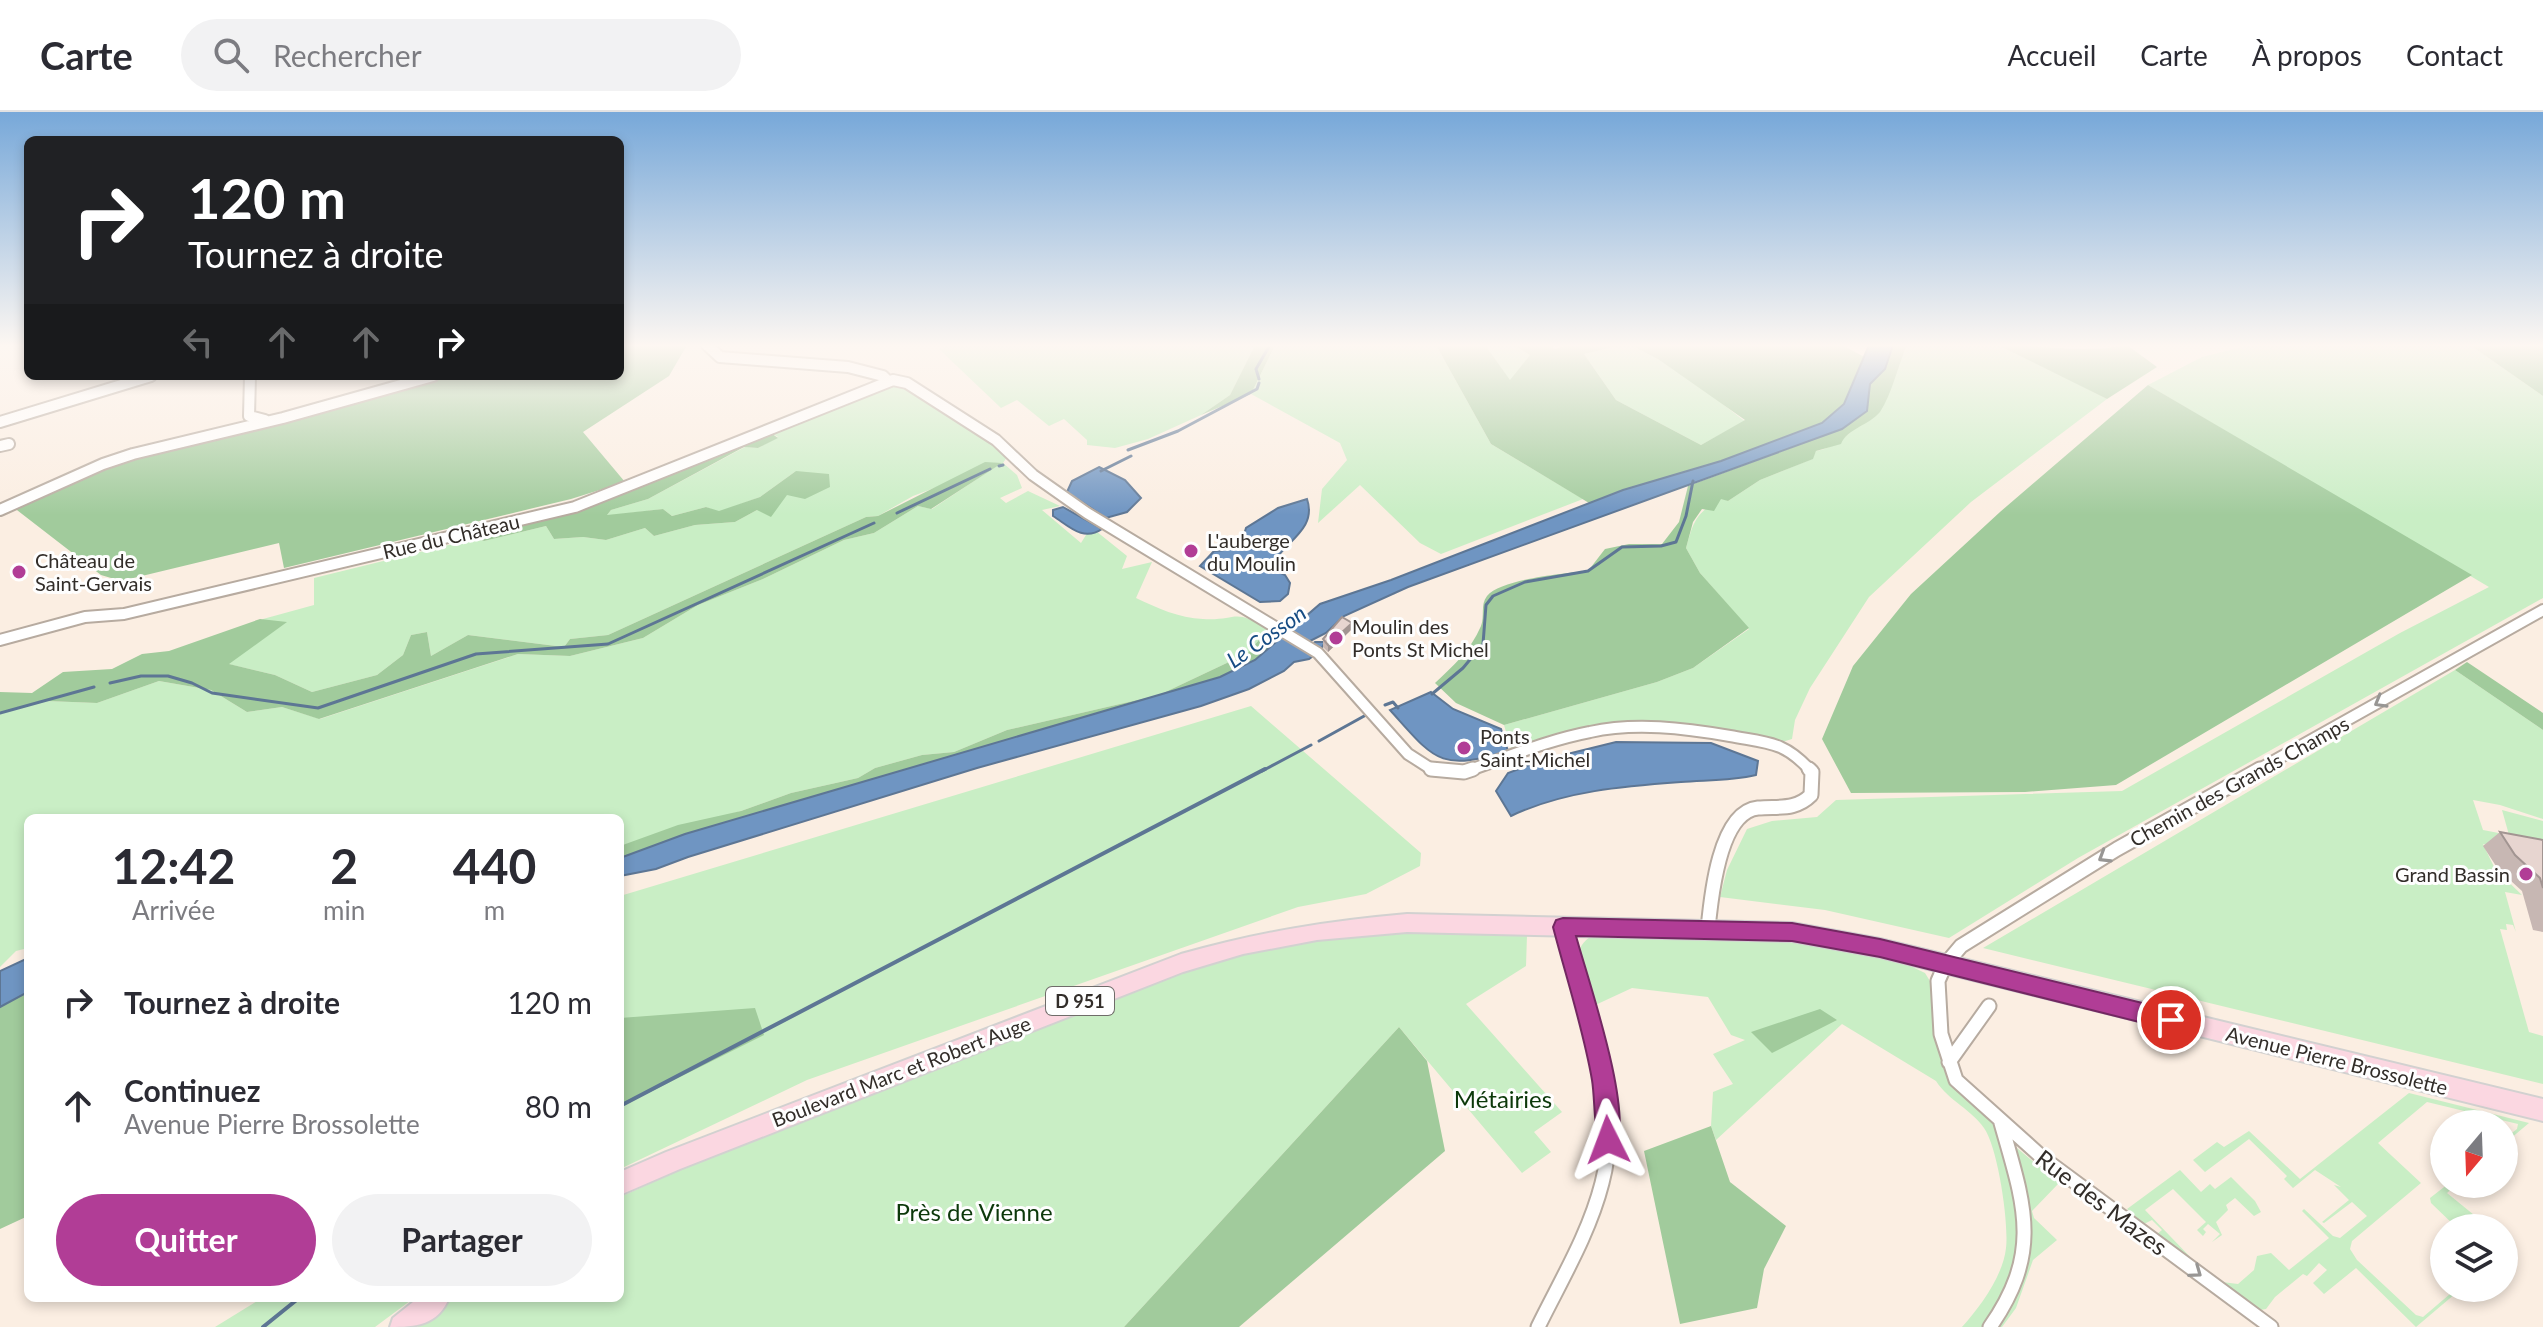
<!DOCTYPE html>
<html lang="fr">
<head>
<meta charset="utf-8">
<style>
  body { margin:0; font-family:Lato,sans-serif; background:#f2f2f3; color:#2b2b33; height:100vh; display:flex; flex-direction:column; font-size:30px; white-space:nowrap }
  * { box-sizing:border-box; margin:0 }
  p { font-size:26px; color:#7c7c81 }
  .icon { flex:none; width:44px; height:44px; fill:none; stroke:currentColor; stroke-width:2; stroke-linecap:round; stroke-linejoin:round }
  .map { position:relative; flex:1; overflow:hidden }
  .details { position:absolute; left:24px; top:702px; width:600px; height:488px; display:flex; flex-direction:column; background:#fff; border-radius:12px; box-shadow:0 4px 12px #0003 }
  .details>* { flex:none }
  .banner { position:absolute; left:24px; top:24px; width:600px; height:244px; border-radius:12px; box-shadow:0 4px 12px #0003; background:#202124; color:#fff; overflow:hidden }
  .needle { width:52px; rotate:199deg }
  .fabs { position:absolute; left:2430px; top:998px; display:grid; gap:16px }
  .fabs a { display:grid; place-items:center; width:88px; height:88px; border-radius:50%; background:#fff; box-shadow:0 4px 12px #0003; font-size:40px }
  .pin { position:absolute; display:grid; place-items:center; width:68px; height:68px; color:#fff; margin:-34px; border:4px solid #fff; border-radius:50%; box-shadow:0 2px 8px #0007 }
  .me { position:absolute; width:88px; margin:-44px; rotate:357deg; stroke-linejoin:round; filter:drop-shadow(0 0 6px #0008) }
  .turn { display:flex; align-items:center; gap:28px; height:168px; padding:0 32px; font-size:36px }
  .turn .icon { width:104px; height:104px; stroke-width:2.5 }
  .turn b { display:block; font-size:56px; line-height:68px }
  .lanes { display:flex; align-items:center; height:76px; padding:0 32px; background:#0003; justify-content:center; gap:40px; direction:ltr }
  .lanes .off { opacity:.35 }
  .eta { display:flex; justify-content:space-evenly; align-items:center; height:136px; text-align:center }
  .eta b { font-size:48px; font-weight:700; line-height:56px }
  .button { display:flex; gap:16px; margin-top:auto; padding:16px 32px }
  .button a { flex:1; height:92px; border-radius:48px; background:#b13d96; color:#fff; font-size:32px; font-weight:700; line-height:92px; text-align:center }
  .button a+a { background:#f2f2f3; color:#2b2b33 }
  ul { padding:0; list-style:none }
  li { display:flex; align-items:center; gap:24px; height:104px; padding:0 32px }
  li div { flex:1 }
  li b { display:block; font-size:30px }
  li em { font-style:normal }
  header { display:flex; align-items:center; gap:48px; box-sizing:border-box; height:112px; padding:0 40px; background:#fff; border-bottom:2px solid #e1e1e2 }
  header strong { font-size:38px }
  nav { display:flex; gap:44px; margin-inline-start:auto; font-size:28px }
  .search { width:560px; height:72px; background:#f2f2f3; display:flex; align-items:center; gap:20px; box-sizing:border-box; padding:0 28px; border-radius:44px; color:#7c7c81; font-size:30px }
  .map>svg:first-child { display:block }
</style>
</head>
<body>
<header>
<strong>Carte</strong>
<div class="search"><svg class="icon" aria-label="search" viewBox="0 0 24 24"><circle cx="10" cy="10" r="6"/><path d="M15 15l6 6"/></svg>Rechercher</div>
<nav><a>Accueil</a><a>Carte</a><a>À propos</a><a>Contact</a></nav>
</header>
<div class="map">
<svg width="2543" height="1215" viewBox="0 0 2543 1215">
  <rect width="100%" height="100%" fill="#fbeee2"/>
  <!-- green -->
  <path fill="#c9eec5" d="M949 233H1255L1230 283 1201 303 1148 327 1115 336 1087 333V328L1064 307 1049 314 1017 288 1001 296 939 237Z
    M1275 233H1436L1491 332 1583 387 1441 442 1420 431 1360 373 1318 411 1322 377 1347 348 1340 331 1251 282Z
    M1485 233H1514L1530 243 1510 269Z
    M1621 233C1655 233 1716 288 1745 309L1701 333 1616 288 1584 242Z
    M1907 233 2006 235 2107 287 1971 390 1869 485 1810 576 1795 608 1792 627 1782 630 1676 611 1624 613 1512 640 1504 613 1657 570 1693 556 1749 517 1700 461 1686 436C1694 408 1696 401 1722 386L1728 389 1760 368 1812 347 1816 339C1857 333 1892 268 1907 233Z
    M2250 233H2470L2543 284V486L2078 746 1949 826 1825 798 1720 785 1727 758 1747 717 1772 709 1817 705 1836 688 2122 679 2400 521 2489 475 2148 273 2202 245Z
    M896 272 908 277 981 323 1007 345 1003 351 1017 363 1022 376 1000 386 1006 391 1028 379 1060 394 1042 398 1081 431 1091 415 1127 444 1122 457 1152 450 1136 486C1157 496 1179 506 1203 507 1238 509 1232 495 1268 517L1248 541 1159 583 1007 618 954 640 922 643 875 656 858 666 791 681 741 699 620 734V706H28V836L16 839 0 855V601L47 589 97 591 159 569 211 578 247 600 282 595 320 607 518 542 570 544 643 526 698 493 763 467 844 428 874 421 918 394 932 397 1001 351 913 384 878 404 866 405 608 523 570 527 564 535 468 523 431 544 427 520 411 523 403 543 377 563 312 580 275 563 228 552 263 507 314 493V466L477 426 484 429 546 414 554 427 583 425 606 428 645 416 654 424 695 413 735 410 757 398 796 359 760 385 719 400 706 395 672 404 663 397 606 404 611 398 648 387 745 335 758 336 778 325 771 321 885 273Z
    M2455 558 2543 618V707L2500 693 2473 688 2483 718 2509 723 2502 698 2543 709V744L2483 732 2495 757 2522 783 2505 780 2516 820 2513 813 2506 812 2507 818 2500 817 2529 920 2543 924V972L1983 836Z
    M1251 594 1421 741 1420 754 1366 782 1298 795 807 968 620 1057V784Z
    M1466 820 1527 823 1526 854 1466 892 1562 1000 1534 1020 1551 1040 1522 1061 1399 915 1124 1215H417L454 1186H620V1085L696 1051 1168 863C1212 850 1255 835 1300 828 1355 820 1411 821 1466 820Z
    M1594 823 1767 826 1851 838 1904 851 1925 861 1933 874 1937 930 1967 986 1991 1008 2000 1024 2022 1112 2015 1160 1998 1195 1983 1215H1962C1980 1195 2003 1164 2006 1136 2009 1111 1998 1036 1984 1016 1972 998 1949 989 1936 969L1842 912 1716 1028 1711 1014 1713 980 1733 972 1713 942 1745 928 1731 923 1708 885 1632 876 1591 895C1584 872 1564 837 1594 823Z
    M2409 981 2529 1011 2504 1032V1027L2517 1017 2518 1012 2427 990 2378 1031 2421 1071 2352 1129 2350 1137 2357 1148 2416 1203 2423 1205 2457 1176H2462L2416 1215 2356 1156 2324 1182 2313 1171 2327 1158 2319 1151 2307 1164 2303 1162 2275 1185 2266 1197 2260 1198 2222 1170 2238 1172 2254 1158 2257 1144 2271 1141 2289 1158 2329 1126 2302 1099 2304 1097 2333 1124 2340 1126 2367 1104 2352 1090 2324 1111 2322 1110 2349 1088 2334 1073 2341 1075 2315 1058 2293 1076 2284 1067 2287 1064 2249 1027 2205 1060 2193 1048 2217 1030 2224 1035 2249 1019 2300 1067Z
    M2011 1031 2059 1071 2032 1099 2034 1106 2057 1128 2033 1148 2016 1196 2002 1215H1994L2024 1152Z
    M2180 1058 2201 1080 2210 1072 2215 1077 2231 1065 2255 1089 2261 1100 2254 1104 2235 1086 2226 1093 2228 1098 2216 1110 2222 1123 2212 1130 2220 1122 2208 1112 2203 1117 2206 1120 2203 1124 2197 1118 2206 1110 2173 1077 2145 1098 2194 1149 2157 1122 2162 1118 2152 1108 2144 1112 2127 1097Z
    M2448 1072H2457L2447 1081 2490 1116H2457L2431 1091 2430 1086Z
    M262 1186H414L375 1215H215Z"/>
  <!-- forest -->
  <path fill="#a1cb9c" d="M620 233H687L669 264 583 320 625 370 571 387 284 456 279 431 121 469 101 463 13 395 109 348 431 264H620Z
    M1255 233H1275L1251 282 1201 303 1230 283Z
    M1436 233H1485L1510 268 1530 243 1514 233H1551L1554 237 1569 233H1621L1584 242 1616 288 1701 333 1745 308 1658 247 1631 233H1842L1885 256 1893 233H1907C1898 253 1892 282 1880 300 1869 313 1847 317 1841 332L1816 339 1813 347 1760 368 1728 389 1721 387 1714 399 1702 397 1693 410 1686 436 1700 461 1749 516 1693 556 1657 570 1504 613 1456 591 1435 571C1454 553 1470 539 1481 514 1485 504 1480 493 1487 484 1501 467 1566 461 1588 459L1605 437 1629 432H1662L1679 410 1688 374 1842 317 1856 307 1589 391 1491 332Z
    M1998 233C2042 233 2083 242 2127 233L2157 255 2107 287Z
    M2470 233H2543V284Z
    M2148 273 2472 463 2116 673 2025 680 1851 681 1822 627 1853 554 1911 482 2000 400Z
    M771 321 778 326 758 336 744 335 648 387 611 398 607 403 663 397 672 404 706 395 719 399 760 385 796 359 829 362 830 375 805 387 787 383 771 405 757 398 735 410 695 413 654 424 645 416 606 428 583 425 554 427 546 414 484 429 477 426 487 419 585 394Z
    M985 350 1002 351 931 397 918 394 874 421 844 428 763 467 698 493 643 526 570 544 518 542 319 607 282 595 247 600 211 578 159 569 97 591 47 589 0 601V580L32 581 63 560 112 557 142 542 169 539 260 507 287 510 229 552 275 563 312 580 377 563 403 543 411 523 427 520 431 544 468 523 564 535 570 527 608 523 866 405 878 404Z
    M1268 517 1285 524 1232 566 620 746V734L678 713 741 699 791 681 858 666 875 656 922 643 954 640 1007 618 1159 583 1248 541Z
    M2467 550 2543 601V618L2455 558Z
    M28 871V1104L0 1117V884Z
    M755 896 764 923 620 995V906Z
    M1820 897 1837 908 1772 941 1751 920Z
    M1399 915 1427 949 1445 1039 1239 1215H1124Z
    M1711 1014 1730 1070 1786 1114 1764 1157 1757 1196 1680 1212 1644 1039Z"/>
  <!-- water -->
  <path fill="#6f95c2" stroke="#5d7694" stroke-width="2" d="M1869 233H1893L1885 257 1870 272 1867 299 1842 317 1408 475 1344 504 1326 521 1308 530 1306 537 1315 530H1325L1320 539 1309 547 1294 550 1284 559 1249 577 1201 594 977 656 688 745 656 757 620 764V746L685 722 1220 565 1255 548 1320 492 1391 468 1623 378 1721 349 1822 311 1844 292Z
    M1099 355 1125 368 1141 386 1127 400 1106 406 1067 380 1072 369Z
    M1307 387C1318 419 1281 431 1270 456L1285 463 1290 471 1288 482 1280 489 1260 490 1200 454 1214 439C1233 438 1241 436 1246 416L1278 396Z
    M1063 395 1102 417C1083 430 1069 414 1053 404V398Z
    M1431 580 1453 597 1501 617 1508 639C1439 660 1435 648 1390 598Z
    M1616 630 1711 631 1758 649 1756 663C1731 669 1707 668 1681 670 1625 674 1563 679 1511 704L1496 679 1508 661 1543 648Z
    M28 846V880L0 895V859Z"/>
  <g fill="none" stroke-linecap="round" stroke-linejoin="round">
    <!-- stream-far1 -->
    <path stroke="#5d7694" stroke-width="3" d="M1259 267 1256 257 1270 233
      M1128 338 1178 319 1257 277 1259 271
      M999 354 1003 353
      M1101 359 1131 344
      M897 401 990 357
      M110 571 141 564H168L192 571 212 581 318 596 476 542 608 532 874 411
      M1432 582 1463 556 1483 532 1486 493 1493 484 1525 470 1588 459 1622 435 1661 434 1676 430 1686 404 1693 369
      M1385 593 1393 590 1398 596
      M0 601 94 575
      M1319 629 1366 603
      M1262 659 1311 633"/>
    <!-- stream -->
    <path stroke="#5d7694" stroke-width="4" d="M620 994 1265 657
      M263 1215 299 1186"/>
    <defs>
      <path id="street-far1" d="M707 233 720 245 848 255 883 264 887 268
        M250 264 249 304 265 308
        M0 310 151 264
        M0 334 9 332
        M0 398 103 352 133 342 283 306 433 264
        M0 528 85 505 124 502 575 395 893 268 907 271 996 328 1033 363 1087 401 1318 541 1408 642 1433 658 1445 659
        M1467 659C1508 645 1548 628 1590 620 1635 610 1684 616 1730 624 1768 631 1784 629 1811 659
        M2256 659 2543 498"/>
      <path id="street" d="M1431 657 1464 660 1473 657
        M2260 657 2117 737 1961 834 1945 853 1938 869 1941 922 1956 968 2044 1047 2271 1215
        M1708 817C1711 785 1719 700 1758 696 1778 694 1795 699 1811 683L1812 660 1809 657
        M1949 950 1989 894
        M1538 1215C1561 1168 1589 1122 1602 1071 1625 984 1582 898 1563 815
        M1990 1215C2043 1139 2024 1092 2001 1011"/>
      <path id="primary" d="M1407 802 1792 811 1880 827 2543 987V1009L1880 845 1792 829 1407 820 1317 828 1243 842 1183 860 680 1057 620 1083V1060L666 1040 1181 842C1259 820 1327 809 1407 802Z
        M418 1186H449C438 1213 416 1215 390 1215L393 1206Z"/>
    </defs>
    <!-- street-far1 casing -->
    <use href="#street-far1" stroke="#b7aba0" stroke-width="14"/>
    <!-- street casing -->
    <use href="#street" stroke="#b7aba0" stroke-width="17"/>
    <!-- primary casing -->
    <use href="#primary" stroke="#d2d1d0" stroke-width="4"/>
    <!-- street-far1 -->
    <use href="#street-far1" stroke="#fff" stroke-width="10"/>
    <!-- street -->
    <use href="#street" stroke="#fff" stroke-width="13"/>
    <!-- primary -->
    <use href="#primary" fill="#fbd7e1" fill-rule="evenodd"/>
  </g>
  <!-- wall -->
  <path fill="#c7b7b3" d="M1352 511 1351 518 1328 540 1323 535V527Z
    M2500 720 2543 728V820L2533 818 2522 779 2498 757 2483 734Z"/>
  <!-- shaded-wall -->
  <path fill="#a29592" d="M1352 511 1351 518 1328 540V533Z"/>
  <!-- building -->
  <path fill="#e7d5d0" stroke="#a29592" stroke-width="2" d="M1342 505 1352 511 1328 533 1323 527Z
    M2500 720 2543 728V776L2540 766 2515 743Z"/>
  <!-- one-way arrows -->
  <defs><path id="oneway-chevron" d="M-2-3.5L2.5 0L-2 3.5" fill="none" stroke-width="1.6" stroke-linecap="round" stroke-linejoin="round" transform="scale(2)"/></defs>
  <g stroke="#989694">
    <use href="#oneway-chevron" transform="translate(2380 590) rotate(150)"/>
    <use href="#oneway-chevron" transform="translate(2104 745) rotate(148)"/>
    <use href="#oneway-chevron" transform="translate(2196 1160) rotate(36)"/>
  </g>
  <!-- sky -->
  <linearGradient id="sky" x2="0" y2="1"><stop stop-color="#77a8d9"/><stop offset="0.58" stop-color="#fdf7f2"/><stop offset="1" stop-color="#fdf7f2" stop-opacity="0"/></linearGradient>
  <rect width="2543" height="403" fill="url(#sky)"/>
  <!-- route -->
  <path fill="#b13d96" stroke="#732862" stroke-width="2" d="M1563 806 1792 811 1880 827 2171 898 2179 901 2182 908 2179 915 2171 918 1880 845 1792 829 1576 824C1588 868 1633 997 1616 1036L1608 1039 1600 1036C1594 1022 1595 986 1592 968 1583 916 1566 865 1553 815L1556 808Z"/>
  <!-- markers -->
  <g fill="#b13d96" stroke="#fefefe" stroke-width="3">
    <circle cx="1191" cy="439" r="8"/>
    <circle cx="19" cy="460" r="8"/>
    <circle cx="1336" cy="526" r="8"/>
    <circle cx="1464" cy="636" r="8"/>
    <circle cx="2526" cy="762" r="8"/>
  </g>
  <g text-anchor="middle" dominant-baseline="central" stroke-width="6" stroke-linejoin="round" paint-order="stroke">
    <!-- shield labels -->
    <rect fill="#fefefe" stroke="#6f6c69" stroke-width="2" x="1046" y="875" width="68" height="28" rx="6"/>
    <g font-size="18" font-weight="bold" fill="#322d29">
      <text x="1080" y="889">D 951</text>
    </g>
    <!-- street labels -->
    <g font-size="20" fill="#322d29" stroke="#fefefe">
      <text transform="translate(451 424) rotate(-13)">Rue du Château</text>
      <text transform="translate(2239 669) rotate(-29)">Chemin des Grands Champs</text>
      <text transform="translate(2337 948) rotate(14)">Avenue Pierre Brossolette</text>
      <text transform="translate(901 959) rotate(-21)">Boulevard Marc et Robert Auge</text>
    </g>
    <!-- poi labels -->
    <g font-size="20" fill="#322d29" stroke="#fefefe" text-anchor="start">
      <text x="1207" y="428">L'auberge<tspan x="1207" dy="23">du Moulin</tspan></text>
      <text x="35" y="448">Château de<tspan x="35" dy="23">Saint-Gervais</tspan></text>
      <text x="1352" y="514">Moulin des<tspan x="1352" dy="23">Ponts St Michel</tspan></text>
      <text x="1480" y="624">Ponts<tspan x="1480" dy="23">Saint-Michel</tspan></text>
      <text x="2510" y="762" text-anchor="end">Grand Bassin</text>
    </g>
    <!-- water labels -->
    <g font-size="22" font-style="italic" fill="#154b83" stroke="#fefefe">
      <text transform="translate(1266 524) rotate(-35)">Le Cosson</text>
    </g>
    <!-- near-park labels -->
    <g font-size="24" fill="#0c380a" stroke="#fefefe">
      <text x="1503" y="986">Métairies</text>
      <text x="974" y="1099">Près de Vienne</text>
    </g>
    <!-- near-street labels -->
    <g font-size="24" fill="#322d29" stroke="#fefefe">
      <text transform="translate(2102 1090) rotate(37)">Rue des Mazes</text>
    </g>
  </g>
</svg>
<div class="fabs">
<a><svg class="needle" viewBox="-14 -14 28 28"><path d="M0-13l5 13h-10z" fill="#e53935"/><path d="M0 13l5-13h-10z" fill="#7c7c81"/></svg></a>
<a><svg class="icon" aria-label="layers" viewBox="0 0 24 24"><path d="M12 4l9 5-9 5-9-5zM3 14l9 5 9-5"/></svg></a>
</div>
<div class="pin" style="left:2171px;top:908px;background:#d93025"><svg class="icon" aria-label="arrive" viewBox="0 0 24 24"><path d="M6 21V4h12l-3 4 3 4H6"/></svg></div>
<svg class="me" style="left:1608px;top:1028px" viewBox="-20 -20 40 40"><path d="M0-17L14 15 0 8-14 15z" fill="#b13d96" stroke="#fff" stroke-width="4"/></svg>
<div class="banner">
<div class="turn"><svg class="icon" aria-label="right" viewBox="0 0 24 24"><path d="M7 20v-9h11M14 6l5 5-5 5"/></svg><div><b>120 m</b>Tournez à droite</div></div>
<div class="lanes"><svg class="icon off" aria-label="left" viewBox="0 0 24 24"><path d="M17 20v-9H6M10 6l-5 5 5 5"/></svg><svg class="icon off" aria-label="ahead" viewBox="0 0 24 24"><path d="M12 20V5M6 11l6-6 6 6"/></svg><svg class="icon off" aria-label="ahead" viewBox="0 0 24 24"><path d="M12 20V5M6 11l6-6 6 6"/></svg><svg class="icon" aria-label="right" viewBox="0 0 24 24"><path d="M7 20v-9h11M14 6l5 5-5 5"/></svg></div>
</div>
<section class="details">
<div class="eta">
<div><b>12:42</b><p>Arrivée</p></div>
<div><b>2</b><p>min</p></div>
<div><b>440</b><p>m</p></div>
</div>
<ul>
<li><svg class="icon" aria-label="right" viewBox="0 0 24 24"><path d="M7 20v-9h11M14 6l5 5-5 5"/></svg><div><b>Tournez à droite</b></div><em>120 m</em></li>
<li><svg class="icon" aria-label="ahead" viewBox="0 0 24 24"><path d="M12 20V5M6 11l6-6 6 6"/></svg><div><b>Continuez</b><p>Avenue Pierre Brossolette</p></div><em>80 m</em></li>
</ul>
<div class="button"><a>Quitter</a><a>Partager</a></div>
</section>
</div>
</body>
</html>
